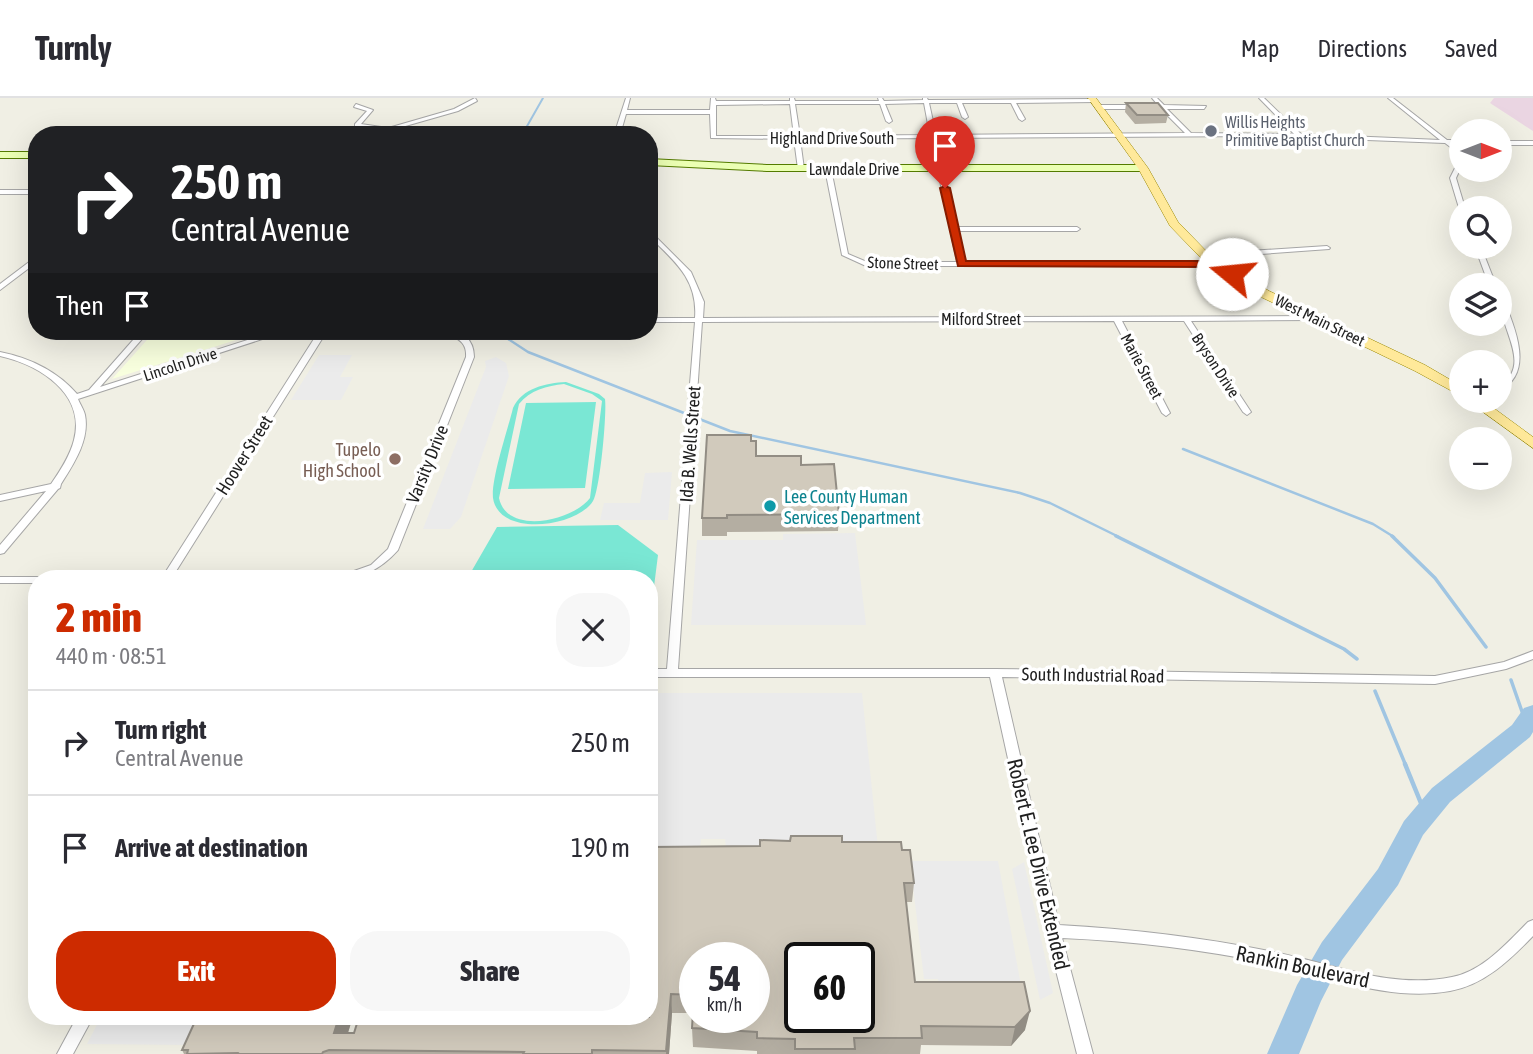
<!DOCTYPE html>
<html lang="en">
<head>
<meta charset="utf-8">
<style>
  body { margin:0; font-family:"Asap Condensed",sans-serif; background:#f7f7f7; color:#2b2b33; height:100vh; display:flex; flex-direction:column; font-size:26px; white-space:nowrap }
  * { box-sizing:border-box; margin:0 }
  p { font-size:23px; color:#7c7c81 }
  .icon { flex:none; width:38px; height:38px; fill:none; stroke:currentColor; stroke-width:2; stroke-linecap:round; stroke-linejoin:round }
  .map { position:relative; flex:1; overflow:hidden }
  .panel { position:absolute; left:28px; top:472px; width:630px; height:455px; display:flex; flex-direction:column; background:#fff; border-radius:28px; box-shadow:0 7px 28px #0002 }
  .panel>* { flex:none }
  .hud { position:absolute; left:28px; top:28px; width:630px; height:214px; border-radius:28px; box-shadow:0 7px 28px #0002; background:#202124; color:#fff; overflow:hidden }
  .needle { width:46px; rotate:90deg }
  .tools { position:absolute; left:1449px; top:21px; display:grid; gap:14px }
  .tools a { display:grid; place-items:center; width:63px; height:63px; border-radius:50%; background:#fff; box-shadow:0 7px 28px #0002; font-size:35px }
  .speed { position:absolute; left:679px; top:844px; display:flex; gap:14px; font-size:35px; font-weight:700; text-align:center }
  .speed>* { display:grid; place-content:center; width:91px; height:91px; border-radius:50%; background:#fff; box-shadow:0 7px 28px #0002; line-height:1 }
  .speed small { font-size:18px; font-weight:400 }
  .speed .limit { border:4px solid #111; border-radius:10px; background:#fff; color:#111 }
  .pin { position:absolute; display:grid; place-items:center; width:60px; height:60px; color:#fff; margin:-72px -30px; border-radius:50% 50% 50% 0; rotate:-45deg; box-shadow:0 0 7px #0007 }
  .pin .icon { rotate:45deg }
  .me { position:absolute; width:77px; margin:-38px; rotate:287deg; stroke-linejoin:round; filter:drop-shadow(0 0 5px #0008) }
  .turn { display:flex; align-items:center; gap:24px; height:147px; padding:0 28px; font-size:32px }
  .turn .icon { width:91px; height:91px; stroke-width:2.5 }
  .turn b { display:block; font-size:49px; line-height:60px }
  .then { display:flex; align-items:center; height:66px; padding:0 28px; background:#0003; gap:14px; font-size:26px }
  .round { display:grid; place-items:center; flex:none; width:74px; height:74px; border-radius:28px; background:#f7f7f7 }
  .head { display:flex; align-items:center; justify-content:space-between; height:119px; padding:0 28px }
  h1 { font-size:42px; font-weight:800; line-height:52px; color:#cd2b00 }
  .button { display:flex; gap:14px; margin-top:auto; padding:14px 28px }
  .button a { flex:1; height:80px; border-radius:28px; background:#cd2b00; color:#fff; font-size:28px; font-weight:800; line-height:80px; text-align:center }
  .button a+a { background:#f7f7f7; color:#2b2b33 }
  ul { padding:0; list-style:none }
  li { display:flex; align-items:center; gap:21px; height:105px; padding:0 28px; border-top:2px solid #e1e1e2 }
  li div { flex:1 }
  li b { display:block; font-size:26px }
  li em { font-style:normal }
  header { display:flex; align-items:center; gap:42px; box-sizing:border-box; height:98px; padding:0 35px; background:#fff; border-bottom:2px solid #e1e1e2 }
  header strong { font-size:33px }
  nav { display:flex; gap:38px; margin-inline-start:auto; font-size:24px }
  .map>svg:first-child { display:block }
</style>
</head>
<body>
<header>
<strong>Turnly</strong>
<nav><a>Map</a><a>Directions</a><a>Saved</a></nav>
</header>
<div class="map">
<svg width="1533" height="956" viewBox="0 0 1533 956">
  <rect width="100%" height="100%" fill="#f0efe4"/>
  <!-- industrial -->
  <path fill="#ead5e2" d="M1494 0H1533V33L1490 5Z"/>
  <!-- education -->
  <path fill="#f8ffde" d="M155 233H265L112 281Z"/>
  <!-- pitch -->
  <path fill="#7ae7d4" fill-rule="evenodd" d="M566 284 599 296 605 301C607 315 600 392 593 403 577 429 499 440 493 400 491 381 508 331 513 310 522 290 546 285 566 284ZM564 286 592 296 602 303 590 400C573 423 507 438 499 400L519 306C530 292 547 288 564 286Z
    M596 304 585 390 508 391 526 305Z
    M618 427 658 457 649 528V481H467L497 429Z"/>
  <!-- parking -->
  <path fill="#ebebeb" d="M319 257H352L340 279H353L341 302H291Z
    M496 259 506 265 509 278 461 419 450 431H423L486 269 485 263Z
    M672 374 668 422H600L604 405H640L645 375Z
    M855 435 866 527H691L697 442H783V436Z
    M649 595H862L878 750H726L725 741H701L700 750H651Z
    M910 763H998L1022 893H940L938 881H924Z
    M1024 764 1053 895 1040 902 1012 771Z
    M101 919H208L196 947 87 946Z"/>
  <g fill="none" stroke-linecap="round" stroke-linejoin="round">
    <!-- stream-far3 -->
    <path stroke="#a0c5e2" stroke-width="2" d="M522 37 543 0"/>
    <!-- stream-far2 -->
    <path stroke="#a0c5e2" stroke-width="2.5" d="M496 233 528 254 730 333 1020 395 1050 405 1119 439
      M1183 351 1373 426 1394 439"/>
    <!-- stream-far1 -->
    <path stroke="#a0c5e2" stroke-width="3.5" d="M1116 438 1344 551 1357 561
      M1392 438 1435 480 1486 549
      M1511 582 1526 625
      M1375 593 1406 668"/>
    <!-- stream -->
    <path stroke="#a0c5e2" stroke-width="4.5" d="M1405 666 1425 715"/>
    <!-- river -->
    <path fill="#a0c5e2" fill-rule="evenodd" d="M1533 607V634L1530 639 1450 704 1423 737 1398 787 1342 862 1321 903 1299 956H1267L1297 887 1322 844 1378 771 1404 723 1432 690 1512 627 1524 610Z"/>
    <defs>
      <path id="street" d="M475 0 477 3 458 13 374 37H364L454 11Z
        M626 0H630L627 12H710L711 0H715L716 3H790V0H794L795 3H879L878 0H882L884 3 923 2V0H927L928 2 1094 1 1096 4 1016 5 1025 21 1022 23 1019 21 1011 5H962L968 19 965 21 962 19 957 5H929L936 37 1185 35 1161 11H1100L1097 9 1100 7H1158L1152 0H1157L1164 7 1206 8 1204 11H1167L1191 35 1294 36 1259 0H1264L1301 36 1440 42 1388 0H1393L1447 42H1461V46L1452 45 1461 52V57L1445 45 1265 38 936 40 956 129H1077L1080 131 1077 133H957L964 164H1215L1218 166 1215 168H866L842 157 825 71 828 69 831 71 848 156 867 164H957L931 40 800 41 804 71 801 73 798 71 794 41 711 40 710 16H626L620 37H614ZM924 5 930 37 800 38 795 6H880L886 23 889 25 892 23 885 6ZM790 6 794 38H716V7Z
        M356 6 373 12 361 26 381 29V31L355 28V26L367 13 354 9Z
        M1500 43H1533V47H1500Z
        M1461 62V69L1456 80 1465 110H1461V112L1459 110 1450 80 1458 64Z
        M0 92H37V96H0Z
        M649 132 691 174 704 204 703 220 1316 218V222H1313L1191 223 1251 314 1247 317 1243 314 1184 223H1122L1170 315 1166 318 1162 315 1114 223 702 224 678 571H995L1435 578 1504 564 1533 553V561L1506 571 1435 586 1002 579 1059 827C1130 831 1200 839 1269 853 1329 864 1390 892 1452 879 1483 873 1507 845 1528 824L1533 822V838C1510 862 1484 887 1450 893 1390 904 1331 879 1273 866 1204 852 1133 843 1062 840L1093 956H1077L1046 833 990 579H649V571H667L695 224H649V220H695C698 181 674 163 649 138Z
        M1327 148 1330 150 1329 151 1205 160 1202 158 1205 156Z
        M1475 149H1481L1496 187H1489Z
        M37 158V164L0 192V186Z
        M1500 201 1504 203C1517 234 1533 276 1500 292V287C1533 267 1499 230 1500 201Z
        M141 233H149L100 289 276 233H287L78 301C80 306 84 312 85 317 90 342 73 367 61 386L60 390 58 391 4 455 0 456V447L46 393 0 403V397L51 386C60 373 70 358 74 342 86 296 40 267 0 258V254C30 260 57 273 77 296L89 292Z
        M319 233H327L173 478H199L203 479 204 481H120L121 479 125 478H163Z
        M445 233C462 232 474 241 474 259L398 452C381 471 362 481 336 481L337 479 371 467 388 451 466 259C467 243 457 241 445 233Z
        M0 479H37L42 481H37V485H0Z
        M77 919H93L73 956H57Z"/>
      <path id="secondary" d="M0 54H37V60H0Z
        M649 61 767 67H1143L1147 70 1143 73H767L649 67Z"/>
      <path id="primary" d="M1088 0H1096L1148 70 1178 124 1209 156 1269 193 1425 267 1461 288V298L1415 273 1261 199 1201 160 1170 128 1138 70Z
        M1468 303H1484L1533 339V350Z"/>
    </defs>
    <!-- street casing -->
    <use href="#street" stroke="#a6a6a6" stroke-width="2"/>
    <!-- secondary casing -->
    <use href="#secondary" stroke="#547b00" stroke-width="2"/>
    <!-- primary casing -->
    <use href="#primary" stroke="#998700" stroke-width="1"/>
    <!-- street -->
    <use href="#street" fill="#fff" fill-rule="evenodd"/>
    <!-- secondary -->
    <use href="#secondary" fill="#ebffb3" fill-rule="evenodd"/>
    <!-- primary -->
    <use href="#primary" fill="#ffe99a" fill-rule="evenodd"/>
  </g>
  <!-- wall -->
  <path fill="#b4aea2" d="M1126 5 1168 17 1166 25 1135 26 1125 14Z
    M756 358 801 367 839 416 838 433 727 434V438H702V420Z
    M842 744 902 752 914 785 912 804H906L915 884 1025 932 1011 948 921 947 920 956H757V953L693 949 692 930 693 915H672L669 956H184L182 952 351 925 348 935H354L760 748Z"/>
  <!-- shaded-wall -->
  <path fill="#928d84" d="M671 896 672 915 669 956H666Z
    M1030 913 1025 932 1011 948 1015 929Z
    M339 919H349L351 925 342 953 334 935Z"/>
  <!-- building -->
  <path fill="#d1cabc" stroke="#928d84" stroke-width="2" fill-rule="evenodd" d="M1126 5H1158L1168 17H1137Z
    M707 337H751V343H756V358H801V367L834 366 839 416 727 417V420H702Z
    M791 738H842V744H901L902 752H910L914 785H904L915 884H1024L1030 913 1015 929 921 928 922 940H854L855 951H795V941L757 940V934L692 930 694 897 671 896 666 953 592 952V956H523L524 954 329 952 323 954 322 956H236L237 955 187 956 188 952H182L197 919H339L334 935H354L359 919H649V749L760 748V742L790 743ZM695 859H754V919H695ZM800 859H859V919H800Z"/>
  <!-- route -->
  <path fill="#cd2b00" stroke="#851c00" stroke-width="2" d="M945 88 950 90 966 163H1215L1237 176 1228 178 1213 169 958 168 940 90Z"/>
  <!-- markers -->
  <circle fill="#6b7280" stroke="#fff" stroke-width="2.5" cx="1211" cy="33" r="7"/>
  <circle fill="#8d6e63" stroke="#fff" stroke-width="2.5" cx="395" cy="361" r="7"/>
  <circle fill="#0f9aa8" stroke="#fff" stroke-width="2.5" cx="770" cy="408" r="7"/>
  <g text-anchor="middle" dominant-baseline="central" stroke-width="7" stroke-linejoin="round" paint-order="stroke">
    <!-- far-worship labels -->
    <g font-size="16" fill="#5b616d" stroke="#fff" text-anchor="start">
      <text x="1225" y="24">Willis Heights<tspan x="1225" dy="18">Primitive Baptist Church</tspan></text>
    </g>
    <!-- far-street labels -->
    <g font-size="16" fill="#1f1f1f" stroke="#fff">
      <text x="832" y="40">Highland Drive South</text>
      <text x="854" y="71">Lawndale Drive</text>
      <text transform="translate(903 165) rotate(2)">Stone Street</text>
      <text x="981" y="221">Milford Street</text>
      <text transform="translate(1320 222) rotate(26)">West Main Street</text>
      <text transform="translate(180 266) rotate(-18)">Lincoln Drive</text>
      <text transform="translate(1216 267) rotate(57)">Bryson Drive</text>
      <text transform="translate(1142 268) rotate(62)">Marie Street</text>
    </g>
    <!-- street labels -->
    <g font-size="18" fill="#1f1f1f" stroke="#fff">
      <text transform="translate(690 346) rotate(-86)">Ida B. Wells Street</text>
      <text transform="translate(244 357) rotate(-58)">Hoover Street</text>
      <text transform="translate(427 366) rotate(-68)">Varsity Drive</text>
      <text transform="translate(1093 577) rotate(1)">South Industrial Road</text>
    </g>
    <!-- education labels -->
    <g font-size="18" fill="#785e54" stroke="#fff" text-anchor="end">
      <text x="381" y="351">Tupelo<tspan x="381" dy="21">High School</tspan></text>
    </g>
    <!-- culture labels -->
    <g font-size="18" fill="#0d838f" stroke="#fff" text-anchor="start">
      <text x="784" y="398">Lee County Human<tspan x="784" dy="21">Services Department</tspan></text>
    </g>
    <!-- near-street labels -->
    <g font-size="21" fill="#1f1f1f" stroke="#fff">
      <text transform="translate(1039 766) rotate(77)">Robert E. Lee Drive Extended</text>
      <text transform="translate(1303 868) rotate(12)">Rankin Boulevard</text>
    </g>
  </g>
</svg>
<div class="tools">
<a><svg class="needle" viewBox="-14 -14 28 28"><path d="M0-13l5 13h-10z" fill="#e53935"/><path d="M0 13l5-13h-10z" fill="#7c7c81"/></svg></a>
<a><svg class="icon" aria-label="search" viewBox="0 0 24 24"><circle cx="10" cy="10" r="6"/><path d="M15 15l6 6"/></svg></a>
<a><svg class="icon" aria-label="layers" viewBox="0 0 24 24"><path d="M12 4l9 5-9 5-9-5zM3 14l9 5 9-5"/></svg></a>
<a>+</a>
<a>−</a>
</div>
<div class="speed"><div>54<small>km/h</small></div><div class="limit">60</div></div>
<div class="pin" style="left:945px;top:90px;background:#d93025"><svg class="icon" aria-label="arrive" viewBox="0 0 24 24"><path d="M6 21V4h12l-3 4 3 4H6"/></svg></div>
<svg class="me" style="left:1232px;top:176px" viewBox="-20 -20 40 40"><circle r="19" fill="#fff"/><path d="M0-13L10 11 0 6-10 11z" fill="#cd2b00"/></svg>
<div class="hud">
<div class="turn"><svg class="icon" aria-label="right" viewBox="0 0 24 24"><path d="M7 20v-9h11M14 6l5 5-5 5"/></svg><div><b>250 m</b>Central Avenue</div></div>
<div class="then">Then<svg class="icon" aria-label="arrive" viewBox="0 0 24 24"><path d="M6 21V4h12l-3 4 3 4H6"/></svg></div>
</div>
<section class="panel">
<div class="head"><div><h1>2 min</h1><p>440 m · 08:51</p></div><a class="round"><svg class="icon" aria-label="close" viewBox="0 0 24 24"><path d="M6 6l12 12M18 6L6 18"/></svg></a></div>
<ul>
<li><svg class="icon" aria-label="right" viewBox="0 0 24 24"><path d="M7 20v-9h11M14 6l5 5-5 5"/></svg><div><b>Turn right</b><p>Central Avenue</p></div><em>250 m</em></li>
<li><svg class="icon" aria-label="arrive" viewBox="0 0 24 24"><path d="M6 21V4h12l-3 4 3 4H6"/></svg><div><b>Arrive at destination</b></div><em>190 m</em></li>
</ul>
<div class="button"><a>Exit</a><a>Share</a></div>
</section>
</div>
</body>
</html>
